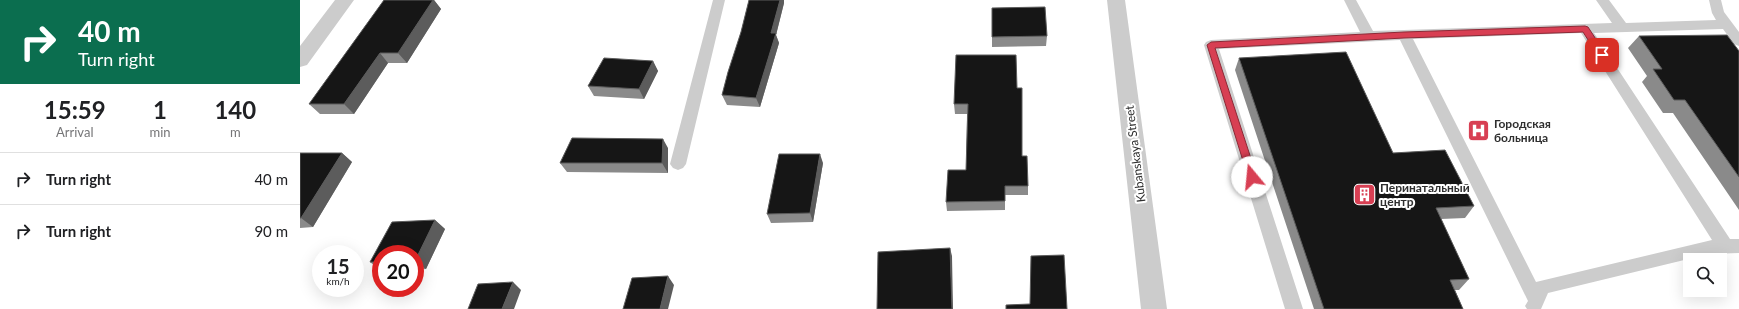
<!DOCTYPE html>
<html lang="en">
<head>
<meta charset="utf-8">
<style>
  body { margin:0; font-family:Lato,sans-serif; background:#f6f6f6; color:#202124; height:100vh; display:flex; flex-direction:column; font-size:15px; white-space:nowrap }
  * { box-sizing:border-box; margin:0 }
  p { font-size:13px; color:#757577 }
  .icon { flex:none; width:22px; height:22px; fill:none; stroke:currentColor; stroke-width:2; stroke-linecap:round; stroke-linejoin:round }
  .map { position:relative; flex:1; overflow:hidden }
  .side { display:flex; flex-direction:column; background:#fff; width:300px }
  .side>* { flex:none }
  .hud { background:#0b6e4f; color:#fff; overflow:hidden }
  .buttons { position:absolute; left:1383px; top:253px; display:grid; gap:8px }
  .buttons a { display:grid; place-items:center; width:44px; height:44px; border-radius:0px; background:#fff; box-shadow:0 4px 16px #0002; font-size:20px }
  .speed { position:absolute; left:12px; top:245px; display:flex; gap:8px; font-size:20px; font-weight:700; text-align:center }
  .speed>* { display:grid; place-content:center; width:52px; height:52px; border-radius:50%; background:#fff; box-shadow:0 4px 16px #0002; line-height:1 }
  .speed small { font-size:10px; font-weight:400 }
  .speed .limit { border:6px solid #d22; background:#fff; color:#111 }
  .pin { position:absolute; display:grid; place-items:center; width:34px; height:34px; color:#fff; margin:-17px; border-radius:8px; box-shadow:0 2px 6px #0006 }
  .me { position:absolute; width:44px; margin:-22px; rotate:343deg; stroke-linejoin:round; filter:drop-shadow(0 0 3px #0008) }
  .turn { display:flex; align-items:center; gap:14px; height:84px; padding:0 12px; font-size:18px }
  .turn .icon { width:52px; height:52px; stroke-width:2.5 }
  .turn b { display:block; font-size:28px; line-height:34px }
  .eta { display:flex; justify-content:space-evenly; align-items:center; height:68px; text-align:center }
  .eta b { font-size:24px; font-weight:700; line-height:28px }
  ul { padding:0; list-style:none }
  li { display:flex; align-items:center; gap:12px; height:52px; padding:0 12px; border-top:1px solid #e0e0e0 }
  li div { flex:1 }
  li b { display:block; font-size:15px }
  li em { font-style:normal }
  main { display:flex; flex:1; min-height:0 }
  .map>svg:first-child { display:block }
</style>
</head>
<body>
<main>
<section class="side">
<div class="hud">
<div class="turn"><svg class="icon" aria-label="right" viewBox="0 0 24 24"><path d="M7 20v-9h11M14 6l5 5-5 5"/></svg><div><b>40 m</b>Turn right</div></div>
</div>
<div class="eta">
<div><b>15:59</b><p>Arrival</p></div>
<div><b>1</b><p>min</p></div>
<div><b>140</b><p>m</p></div>
</div>
<ul>
<li><svg class="icon" aria-label="right" viewBox="0 0 24 24"><path d="M7 20v-9h11M14 6l5 5-5 5"/></svg><div><b>Turn right</b></div><em>40 m</em></li>
<li><svg class="icon" aria-label="right" viewBox="0 0 24 24"><path d="M7 20v-9h11M14 6l5 5-5 5"/></svg><div><b>Turn right</b></div><em>90 m</em></li>
</ul>
</section>
<div class="map">
<svg width="1439" height="309" viewBox="0 0 1439 309">
  <rect width="100%" height="100%" fill="#fff"/>
  <g fill="none" stroke-linecap="round" stroke-linejoin="round">
    <!-- lane -->
    <path fill="#ccc" fill-rule="evenodd" d="M413 0H425L386 164 383 168 378 170 373 168 370 164Z
      M1044 0H1056L1073 31 1312 23 1296 0H1309L1326 23 1416 20 1412 13 1409 0H1421L1424 12 1439 32V46L1434 44 1423 29 1294 33 1430 239H1439V253L1409 254 1248 293 1241 309H1227L1225 306 1228 301 1100 40 919 49 1003 309H985L904 45 906 42 911 40 1060 32ZM1281 33 1412 240 1236 282 1113 39Z"/>
    <!-- street -->
    <path fill="#ccc" fill-rule="evenodd" d="M35 0H54L7 65 0 67V46Z
      M807 0H825L867 309H841Z"/>
  </g>
  <!-- wall -->
  <path fill="#8a8a8a" d="M84 0H134L141 9 107 63H88L54 114H20L9 104Z
    M449 0H484V3L476 35 479 43 460 107 427 105 422 95 441 32Z
    M747 36 746 46 692 47V37Z
    M1339 36 1439 51V210L1373 113H1363L1342 82 1347 76 1328 48Z
    M939 58 1093 153 1174 206 1165 218 1141 219 1169 279 1159 290H1155L1163 309H1014L935 70Z
    M353 61 358 71 344 99 294 96 288 86Z
    M717 88 722 156 728 186V195H705V210L647 211 646 202 666 170 667 114H655L654 104Z
    M368 148V173L267 172 260 163Z
    M0 153H42L52 162 13 227 0 228Z
    M523 163 513 222 471 223 467 214Z
    M135 220 145 229 126 269 115 270V254Z
    M70 262H81V271Z"/>
  <!-- shaded-wall -->
  <path fill="#5c5c5c" d="M119 0H134L141 9 107 63 98 53Z
    M480 0H484V3L476 35 479 43 460 107 456 98 471 33Z
    M80 53 88 63 54 114 44 104Z
    M353 61 358 71 344 99 339 89Z
    M363 139 368 148V173L362 163Z
    M42 153 52 162 13 227 1 218Z
    M520 154 523 163 513 222 510 213Z
    M135 220 145 229 126 269 115 261Z
    M650 248 652 256 653 309H652Z
    M368 276 374 285 368 309H360Z
    M213 282 221 290 214 309H202Z"/>
  <!-- building -->
  <path fill="#161616" stroke="#5c5c5c" d="M84 0H133L98 53H80L44 104H9Z
    M449 0H480L471 33H476L456 98 422 95 428 72 441 32Z
    M745 7 747 36 692 37V8Z
    M1427 35 1439 51V177L1385 100H1374L1353 69H1362L1339 36Z
    M1046 52 1093 153 1145 150 1174 206 1136 208 1169 279 1150 280 1163 309H1024L939 58Z
    M656 55H716L717 88H722V156H727L728 186H705V201L646 202 648 170H666L668 104H654Z
    M304 58 353 61 339 89 288 86Z
    M272 138 363 139 362 163H260Z
    M0 153H42L1 218H0Z
    M479 154H520L510 213 467 214Z
    M135 220 115 261V254H81V262H70L92 222Z
    M650 248 652 309H577L578 252Z
    M764 255 767 309H706V305L730 304 731 256Z
    M368 276 360 309H323L332 278Z
    M213 282 202 309H168L178 284Z"/>
  <!-- route -->
  <path fill="#d83f53" stroke="#8c2936" d="M1285 26 1288 27 1305 53V57H1299L1283 32 1104 38 915 48 957 177 952 181 948 177 907 45 911 42 1104 32Z"/>
  <!-- icons -->
  <defs>
    <symbol id="hospital-square" viewBox="-11 -11 22 22"><rect x="-9" y="-9" width="18" height="18" rx="4" fill="#d83f53" stroke="#fff"/><path d="M-5-5h3v3.5h4V-5h3V5h-3V1.5h-4V5h-3Z" fill="#fff"/></symbol>
    <symbol id="building-square" viewBox="-11 -11 22 22"><rect x="-9" y="-9" width="18" height="18" rx="4" fill="#d83f53" stroke="#fff"/><path d="M-4-6H4V6H1V3H-1V6H-4ZM-2.5-4.3h1.7v1.8h-1.7ZM.8-4.3h1.7v1.8H.8ZM-2.5-1h1.7V.8h-1.7ZM.8-1h1.7V.8H.8Z" fill="#fff"/></symbol>
  </defs>
  <g fill-rule="evenodd">
    <use href="#hospital-square" x="1166" y="118" width="25" height="25"/>
    <use href="#building-square" x="1052" y="182" width="25" height="25"/>
  </g>
  <g text-anchor="middle" dominant-baseline="central" stroke-width="4" stroke-linejoin="round" paint-order="stroke">
    <!-- poi labels -->
    <g font-size="12" font-weight="bold" fill="#2f2f2f" stroke="#fff" text-anchor="start">
      <text x="1194" y="123">Городская<tspan x="1194" dy="14">больница</tspan></text>
      <text x="1080" y="187">Перинатальный<tspan x="1080" dy="14">центр</tspan></text>
    </g>
    <!-- street labels -->
    <g font-size="12" fill="#2f2f2f" stroke="#fff">
      <text transform="translate(835 154) rotate(-97)">Kubanskaya Street</text>
    </g>
  </g>
</svg>
<div class="buttons">
<a><svg class="icon" aria-label="search" viewBox="0 0 24 24"><circle cx="10" cy="10" r="6"/><path d="M15 15l6 6"/></svg></a>
</div>
<div class="speed"><div>15<small>km/h</small></div><div class="limit">20</div></div>
<div class="pin" style="left:1302px;top:55px;background:#d93025"><svg class="icon" aria-label="arrive" viewBox="0 0 24 24"><path d="M6 21V4h12l-3 4 3 4H6"/></svg></div>
<svg class="me" style="left:952px;top:177px" viewBox="-20 -20 40 40"><circle r="19" fill="#fff"/><path d="M0-13L10 11 0 6-10 11z" fill="#d83f53"/></svg>
</div>
</main>
</body>
</html>
